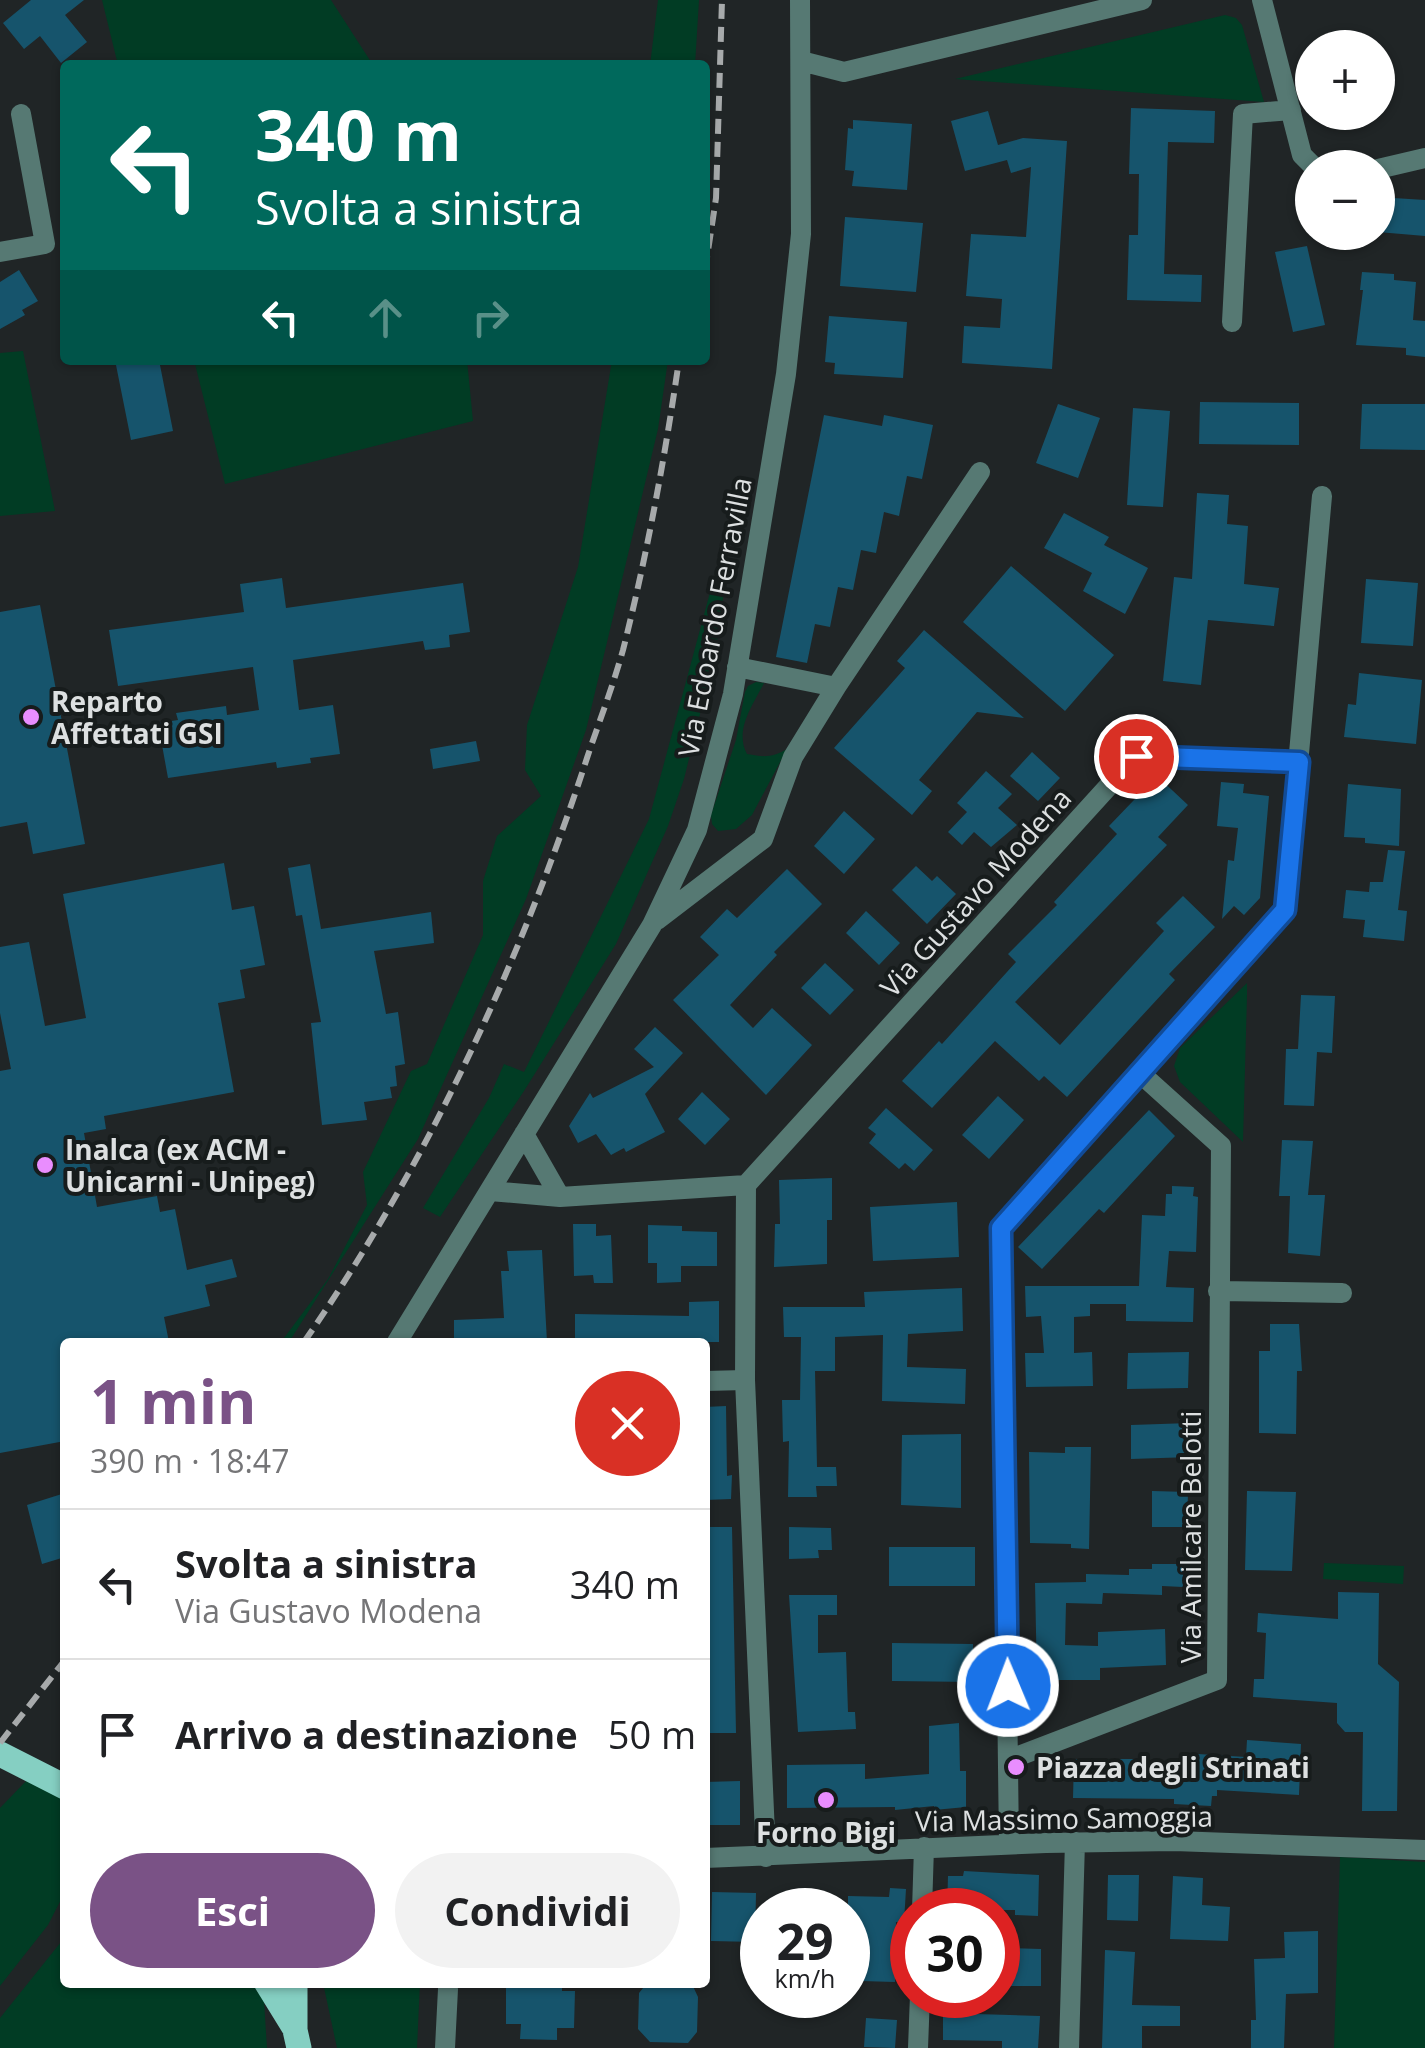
<!DOCTYPE html>
<html lang="it">
<head>
<meta charset="utf-8">
<style>
  body { margin:0; font-family:"Open Sans",sans-serif; background:#f2f2f2; color:#202124; height:100vh; display:flex; flex-direction:column; font-size:38px; white-space:nowrap }
  * { box-sizing:border-box; margin:0 }
  p { font-size:32px; color:#757577 }
  .icon { flex:none; width:55px; height:55px; fill:none; stroke:currentColor; stroke-width:2; stroke-linecap:round; stroke-linejoin:round }
  .map { position:relative; flex:1; overflow:hidden }
  .side { position:absolute; left:60px; top:1338px; width:650px; height:650px; display:flex; flex-direction:column; background:#fff; border-radius:10px; box-shadow:0 2px 8px #0004 }
  .side>* { flex:none }
  .top-card { position:absolute; left:60px; top:60px; width:650px; height:305px; border-radius:10px; box-shadow:0 2px 8px #0004; background:#00695c; color:#fff; overflow:hidden }
  .controls { position:absolute; left:1295px; top:30px; display:grid; gap:20px }
  .controls a { display:grid; place-items:center; width:100px; height:100px; border-radius:50%; background:#fff; box-shadow:0 2px 8px #0004; font-size:50px }
  .speed { position:absolute; left:740px; top:1888px; display:flex; gap:20px; font-size:50px; font-weight:700; text-align:center }
  .speed>* { display:grid; place-content:center; width:130px; height:130px; border-radius:50%; background:#fff; box-shadow:0 2px 8px #0004; line-height:1 }
  .speed small { font-size:25px; font-weight:400 }
  .speed .limit { border:15px solid #d22; background:#fff; color:#111 }
  .pin { position:absolute; display:grid; place-items:center; width:85px; height:85px; color:#fff; margin:-42px; border:5px solid #fff; border-radius:50%; box-shadow:0 2px 10px #0007 }
  .me { position:absolute; width:110px; margin:-55px; rotate:359deg; stroke-linejoin:round; filter:drop-shadow(0 0 8px #0008) }
  .turn { display:flex; align-items:center; gap:35px; height:210px; padding:0 30px; font-size:45px }
  .turn .icon { width:130px; height:130px; stroke-width:2.5 }
  .turn b { display:block; font-size:70px; line-height:85px }
  .lanes { display:flex; align-items:center; height:95px; padding:0 30px; background:#0003; justify-content:center; gap:50px; direction:ltr }
  .lanes .off { opacity:.35 }
  .round { display:grid; place-items:center; flex:none; width:105px; height:105px; border-radius:52px; background:#f2f2f2 }
  .summary { display:flex; align-items:center; justify-content:space-between; height:170px; padding:0 30px }
  h1 { font-size:60px; font-weight:700; line-height:75px; color:#7a5286 }
  .action { display:flex; gap:20px; margin-top:auto; padding:20px 30px }
  .action a { flex:1; height:115px; border-radius:60px; background:#7a5286; color:#fff; font-size:40px; font-weight:700; line-height:115px; text-align:center }
  .action a+a { background:#f2f2f2; color:#202124 }
  ul { padding:0; list-style:none }
  li { display:flex; align-items:center; gap:30px; height:150px; padding:0 30px; border-top:2px solid #e0e0e0 }
  li div { flex:1 }
  li b { display:block; font-size:38px }
  li em { font-style:normal }
  .map>svg:first-child { display:block }
</style>
</head>
<body>
<div class="map">
<svg width="1425" height="2048" viewBox="0 0 1425 2048">
  <rect width="100%" height="100%" fill="#202526"/>
  <!-- green -->
  <path fill="#013c24" d="M102 0H331L373 65H118Z
    M658 0H699L695 65H650Z
    M1225 15 1236 18 1242 25 1264 102 955 79Z
    M23 351 55 511 0 516V353Z
    M194 360H467L473 421 225 484Z
    M612 360H668L658 429 586 730 526 899 418 1139 289 1342H281L328 1279 367 1205 363 1172 411 1071 427 1064 483 935V881L497 836 541 796 525 770 527 725 578 567Z
    M728 562 716 649 684 779 668 826 616 944 524 1091 440 1217 423 1208 489 1098 504 1064 524 1072 649 819 712 585Z
    M756 682 764 683C753 705 734 730 747 754 764 757 772 758 787 749L752 815 736 829 718 831 712 824 711 815 736 740 745 692 748 686Z
    M1247 983V995L1243 1142 1180 1082 1174 1066 1180 1048Z
    M1324 1563 1404 1566 1403 1584 1323 1579Z
    M27 1780 65 1801V1892L48 1925 0 1986V1808Z
    M1340 1857 1425 1862V2048H1334Z
    M65 1937V1982L254 1983 264 2001 267 2048H0V2018Z
    M323 1983H420L417 2048H337Z"/>
  <!-- building -->
  <path fill="#16546c" d="M31 0H84L65 15 87 42 61 63 40 36 24 49 3 23Z
    M1131 108 1215 111 1214 143 1168 142 1164 274 1202 275 1201 302 1127 300 1129 235H1138L1139 174H1129Z
    M988 111 998 145 1023 138 1067 141 1052 369 962 363 964 326 1000 328 1002 299 966 296 971 234 1026 237 1031 167 1011 173 1007 160 965 171 951 121Z
    M853 120 912 124 907 190 852 186 854 171 845 170 848 128 853 129Z
    M1378 197 1425 200V236L1378 232Z
    M845 217 923 223 916 292 840 286Z
    M1307 246 1325 325 1293 332 1275 252Z
    M19 270 38 301 22 310 25 315 0 329V282Z
    M1362 272 1394 274V280L1416 282 1413 320 1425 321V357L1406 355V348L1356 345 1363 290H1360Z
    M829 316 907 322 903 378 834 374 835 363 825 362Z
    M140 360H159L173 431 131 440 116 365Z
    M1200 402 1299 403V445L1199 444Z
    M1058 404 1100 418 1078 478 1036 463Z
    M1362 404H1425V450L1360 449Z
    M1133 408 1170 411 1163 507 1127 505Z
    M824 415 882 426 884 415 933 425 922 479 907 476 899 516 884 512 876 553 861 550 853 590 838 587 830 627 815 624 807 663 776 657Z
    M1197 493 1229 495 1227 524 1248 526 1244 584 1279 588 1274 626 1208 620 1201 685 1163 681 1174 577 1192 579Z
    M1064 513 1109 537 1104 545 1148 568 1125 614 1083 591 1092 573 1044 548Z
    M1011 566 1114 655 1065 711 963 622Z
    M282 578 286 608 463 583 470 632 449 635 450 647 425 650 423 641 293 660 299 710 333 705 340 754 310 758 311 763 277 768 276 762 168 778 158 723 178 720 176 713 226 706 227 715 259 710 253 667 118 686 109 630 244 612 240 584Z
    M1366 579 1418 583 1413 646 1361 643Z
    M40 605 85 844 33 854 27 822 0 827V612Z
    M924 630 1024 718 977 712 919 780 932 791 912 815 834 748 905 668 897 661Z
    M1359 673 1422 680 1416 744 1344 737 1348 704 1356 705Z
    M476 741 480 761 433 769 430 749Z
    M1032 752 1060 778 1038 801 1010 776Z
    M986 771 1012 794 998 808 1017 825 991 847 974 832 962 845 948 832 967 812 957 803Z
    M1157 776 1188 805 1158 837 1167 845 1015 1002 1060 1045 1164 931 1156 923 1183 896 1215 927 1169 974 1175 980 1067 1097 1044 1076 1039 1081 995 1041 932 1108 902 1081 939 1041 942 1044 1016 962 1008 954 1057 905 1054 902 1117 834 1109 826Z
    M1221 782 1244 784 1243 793 1269 796 1260 898 1244 915 1234 906 1222 919 1228 860 1234 861 1238 828 1217 826Z
    M1348 784 1401 789 1399 846 1365 843V838L1344 837Z
    M844 811 875 839 844 874 814 846Z
    M1388 850 1405 851 1398 910 1407 911 1404 941 1363 937 1365 920 1343 918 1346 890 1369 892 1370 882H1383Z
    M224 863 232 910 254 906 265 965 240 970 245 998 218 1003 234 1092 104 1116 106 1129 84 1133 97 1207 157 1196 160 1212 175 1209 187 1270 232 1259 237 1277 205 1285 210 1306 164 1317 169 1342H65V1441L0 1453V1071L11 1069 0 1013V947L29 942 45 1026 86 1018 63 894Z
    M310 864 321 929 431 912 434 943 374 951 386 1014 398 1012 405 1064 395 1066 397 1086 390 1087 392 1098 364 1102 367 1120 322 1125 311 1023 321 1022 302 915 296 916 288 868Z
    M916 866 932 881 937 876 956 894 927 924 892 890Z
    M787 869 822 904 774 952 777 955 730 1005 753 1028 772 1008 812 1045 766 1095 673 1000 719 955 700 937 727 909 737 918Z
    M866 911 900 943 879 965 846 933Z
    M825 963 854 990 830 1015 801 988Z
    M1301 995 1335 996 1332 1053 1317 1052 1314 1106 1284 1105 1286 1049H1298Z
    M655 1027 683 1053 645 1094 665 1132 626 1152 624 1148 611 1155 596 1134 578 1143 569 1126 590 1093 593 1098 654 1067 634 1049Z
    M702 1092 730 1119 705 1145 678 1119Z
    M998 1096 1024 1120 989 1159 962 1135Z
    M886 1108 933 1150 914 1171 905 1163 899 1169 869 1143 876 1134 868 1128Z
    M1149 1110 1175 1136 1104 1213 1099 1209 1042 1269 1018 1247Z
    M1282 1140 1313 1141 1308 1195H1325L1320 1256 1288 1253 1290 1196H1279Z
    M832 1178V1220H827V1264L774 1267 775 1224H780L779 1180Z
    M1172 1186 1194 1187 1193 1196 1198 1197 1196 1252 1169 1251 1166 1287 1194 1288 1193 1322 1126 1321V1304H1090V1316L1074 1317V1353L1092 1352 1093 1386 1026 1387 1025 1353H1044L1041 1316 1026 1317 1025 1286H1139L1142 1215 1165 1216 1166 1194H1172Z
    M957 1202 959 1257 873 1261 870 1207Z
    M573 1224H596V1236L611 1235 613 1283H594L593 1275 574 1276Z
    M648 1225 682 1226V1231L717 1232V1266H681V1282L657 1283V1263H648Z
    M542 1250 547 1342H454V1320L504 1318 501 1271H509L507 1251Z
    M962 1288 963 1331 908 1334 907 1367 966 1369 965 1404 882 1401 883 1335 835 1337V1371H815L817 1467H836L837 1486H816L817 1497H788L789 1441 783 1442 782 1400H800L801 1337H784L783 1307H865L864 1292Z
    M719 1301V1342H575V1314L689 1316V1302Z
    M1270 1324H1299L1302 1371H1297L1296 1434 1259 1433V1351H1270Z
    M1189 1352 1188 1388 1127 1389 1128 1353Z
    M726 1406 727 1476 732 1475 731 1499 705 1500V1407Z
    M1190 1423 1191 1457 1131 1459V1425Z
    M961 1434V1508L901 1505 902 1435Z
    M1065 1447H1091L1089 1549 1071 1548V1544L1030 1543 1029 1452 1065 1453Z
    M1152 1491 1188 1492 1187 1527H1152Z
    M1247 1491 1296 1492 1292 1571 1245 1570Z
    M65 1493V1557L42 1564 27 1505Z
    M706 1527H732L736 1733H705Z
    M789 1527 831 1528 832 1550H818L819 1558 789 1559Z
    M889 1547H975V1586H889Z
    M1152 1564H1183V1587L1162 1586V1595L1103 1593 1102 1604 1066 1603 1065 1645 1098 1646V1632L1165 1629 1166 1665 1100 1668V1680H1037L1035 1583 1086 1582V1574L1129 1575V1569H1152Z
    M1338 1592 1379 1593 1378 1664 1399 1682 1397 1811H1362L1363 1732H1345L1337 1723V1703L1253 1697 1254 1679H1264L1266 1633 1257 1632 1258 1613 1338 1619Z
    M789 1595H837V1615H818V1653L846 1652 848 1712H855L856 1729 798 1732Z
    M892 1643 973 1644V1682L892 1681Z
    M959 1723 960 1771H966V1807L934 1810V1806L895 1810V1807L787 1808V1765L865 1764V1779L929 1774V1726Z
    M1247 1740 1301 1744 1299 1795 1217 1790V1796H1212L1211 1806 1174 1804V1799L1073 1798 1074 1759H1148V1780L1179 1782 1182 1753 1246 1757Z
    M740 1781V1825H705V1782Z
    M964 1871 1039 1875 1038 1916 1015 1915V1910H947L948 1876H963Z
    M1108 1875H1139L1138 1921 1107 1920Z
    M1173 1876 1203 1878 1202 1905 1230 1907 1228 1941 1170 1939Z
    M890 1888 906 1889 904 1922H896L895 1982 861 1981 862 1924 855 1923V1917H848V1896L889 1897Z
    M712 1892 756 1893 755 1942 711 1941Z
    M1318 1931V1993L1286 1994 1284 2048H1251V2020H1256L1254 1959 1285 1958 1284 1932Z
    M1007 1948 1041 1949V1986H1008Z
    M1105 1950 1135 1952 1132 2005 1180 2006V2026H1142V2048H1102Z
    M524 1982H562V1991H575L574 2028H557V2040L520 2039 521 2024H506V1988H524Z
    M648 1982H691L698 1997 697 2032 688 2043 650 2042 638 2029 639 1993Z
    M943 2013 1040 2016 1038 2048H1002V2041L943 2040Z
    M866 2018 897 2020 895 2048 864 2047Z"/>
  <g fill="none" stroke-linecap="round" stroke-linejoin="round">
    <!-- minor -->
    <path stroke="#567973" stroke-width="20" d="M1262 0 1302 155 1315 168
      M801 61 844 72 1142 0
      M1378 169 1425 158
      M0 252 45 244 21 114
      M1232 322 1243 114 1291 110
      M737 667 836 687
      M657 920 763 839 793 757 836 687 980 472
      M524 1134 560 1197
      M490 1191 560 1197 746 1185
      M1218 1291 1342 1293
      M397 1342 652 925 697 830 733 694 786 374 801 234 800 0
      M705 1381 745 1380
      M1008 1760 1217 1680 1221 1146 1140 1073
      M1009 1844 1001 1228 1285 910 1322 496
      M766 1857 745 1380 746 1185 1136 756 1299 762
      M705 1858 1046 1843 1174 1841 1425 1850
      M922 1910 924 1847
      M445 2048 448 1989
      M918 2048 920 1995
      M1069 2048 1075 1842"/>
    <!-- major -->
    <path stroke="#85cfc2" stroke-width="25" d="M0 1754 65 1787
      M266 1982 295 2029
      M295 1982V2030L299 2048"/>
    <!-- rail -->
    <path stroke="#a7aaab" stroke-width="6" stroke-dasharray="15 8" stroke-linecap="butt" d="M705 271 716 198 722 0
      M304 1342C426 1167 521 961 587 758 599 722 613 686 623 650 647 555 665 457 679 360
      M0 1743 65 1660"/>
  </g>
  <g fill="none" stroke-linecap="round" stroke-linejoin="round">
    <defs>
      <path id="route" d="M1008 1686 1001 1228 1285 910 1299 762 1136 756"/>
    </defs>
    <!-- route casing -->
    <use href="#route" stroke="#114b97" stroke-width="25"/>
    <!-- route -->
    <use href="#route" stroke="#1a73e8" stroke-width="18"/>
  </g>
  <!-- markers -->
  <g fill="#e98dfe" stroke="#171c1c" stroke-width="4">
    <circle cx="31" cy="717" r="10"/>
    <circle cx="45" cy="1165" r="10"/>
    <circle cx="1016" cy="1767" r="10"/>
    <circle cx="826" cy="1800" r="10"/>
  </g>
  <g text-anchor="middle" dominant-baseline="central" stroke-width="8" stroke-linejoin="round" paint-order="stroke">
    <!-- street labels -->
    <g font-size="28" fill="#dde0e1" stroke="#171c1c">
      <text transform="translate(714 617) rotate(-79)">Via Edoardo Ferravilla</text>
      <text transform="translate(975 892) rotate(-48)">Via Gustavo Modena</text>
      <text transform="translate(1190 1537) rotate(-90)">Via Amilcare Belotti</text>
      <text transform="translate(1064 1818) rotate(-1)">Via Massimo Samoggia</text>
    </g>
    <!-- poi labels -->
    <g font-size="28" font-weight="bold" fill="#dde0e1" stroke="#171c1c" text-anchor="start">
      <text x="51" y="701">Reparto<tspan x="51" dy="32">Affettati GSI</tspan></text>
      <text x="65" y="1149">Inalca (ex ACM -<tspan x="65" dy="32">Unicarni - Unipeg)</tspan></text>
      <text x="1036" y="1767">Piazza degli Strinati</text>
      <text x="826" y="1832" text-anchor="middle">Forno Bigi</text>
    </g>
  </g>
</svg>
<div class="controls">
<a>+</a>
<a>−</a>
</div>
<div class="speed"><div>29<small>km/h</small></div><div class="limit">30</div></div>
<div class="pin" style="left:1136px;top:756px;background:#d93025"><svg class="icon" aria-label="arrive" viewBox="0 0 24 24"><path d="M6 21V4h12l-3 4 3 4H6"/></svg></div>
<svg class="me" style="left:1008px;top:1686px" viewBox="-20 -20 40 40"><circle r="17" fill="#1a73e8" stroke="#fff" stroke-width="3"/><path d="M0-11L8 9 0 5-8 9z" fill="#fff"/></svg>
<div class="top-card">
<div class="turn"><svg class="icon" aria-label="left" viewBox="0 0 24 24"><path d="M17 20v-9H6M10 6l-5 5 5 5"/></svg><div><b>340 m</b>Svolta a sinistra</div></div>
<div class="lanes"><svg class="icon" aria-label="left" viewBox="0 0 24 24"><path d="M17 20v-9H6M10 6l-5 5 5 5"/></svg><svg class="icon off" aria-label="ahead" viewBox="0 0 24 24"><path d="M12 20V5M6 11l6-6 6 6"/></svg><svg class="icon off" aria-label="right" viewBox="0 0 24 24"><path d="M7 20v-9h11M14 6l5 5-5 5"/></svg></div>
</div>
<section class="side">
<div class="summary"><div><h1>1 min</h1><p>390 m · 18:47</p></div><a class="round" style="background:#d93025;color:#fff"><svg class="icon" aria-label="close" viewBox="0 0 24 24"><path d="M6 6l12 12M18 6L6 18"/></svg></a></div>
<ul>
<li><svg class="icon" aria-label="left" viewBox="0 0 24 24"><path d="M17 20v-9H6M10 6l-5 5 5 5"/></svg><div><b>Svolta a sinistra</b><p>Via Gustavo Modena</p></div><em>340 m</em></li>
<li><svg class="icon" aria-label="arrive" viewBox="0 0 24 24"><path d="M6 21V4h12l-3 4 3 4H6"/></svg><div><b>Arrivo a destinazione</b></div><em>50 m</em></li>
</ul>
<div class="action"><a>Esci</a><a>Condividi</a></div>
</section>
</div>
</body>
</html>
